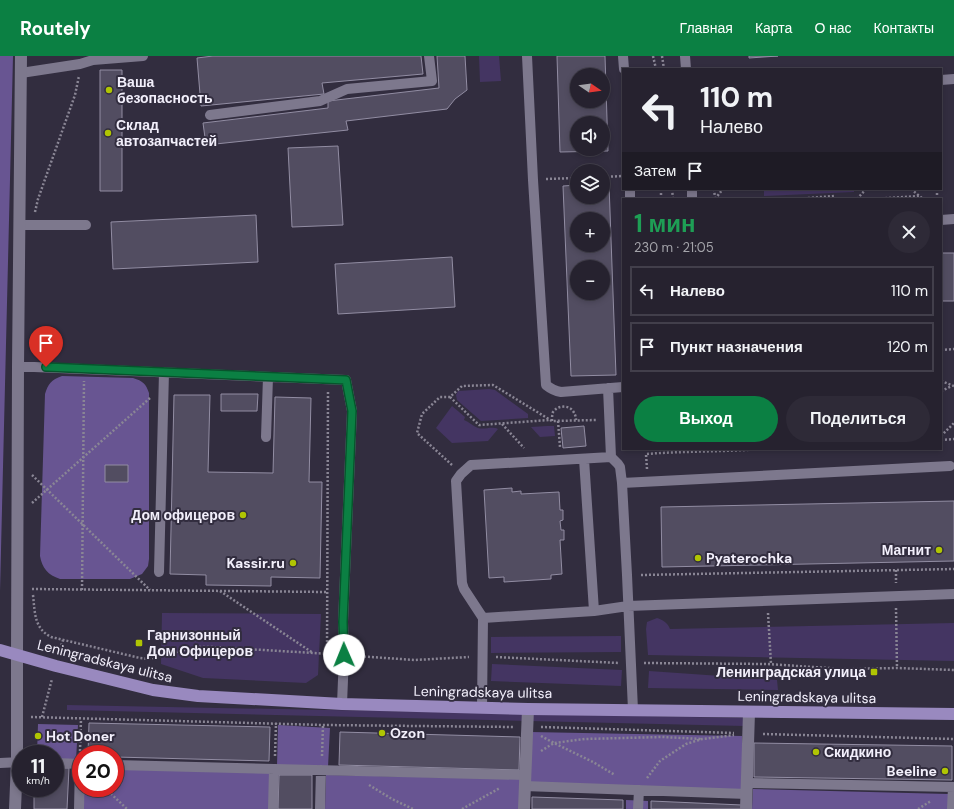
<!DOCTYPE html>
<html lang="ru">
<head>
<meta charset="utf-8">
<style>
  body { margin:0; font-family:"DM Sans",sans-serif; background:#2e2a37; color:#f1f3f6; height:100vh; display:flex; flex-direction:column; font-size:15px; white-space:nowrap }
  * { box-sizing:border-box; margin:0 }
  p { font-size:13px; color:#a4a4aa }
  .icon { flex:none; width:22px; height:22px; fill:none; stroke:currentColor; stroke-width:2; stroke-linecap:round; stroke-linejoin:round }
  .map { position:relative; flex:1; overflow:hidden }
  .details { position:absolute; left:622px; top:142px; width:320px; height:252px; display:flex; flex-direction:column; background:#26222f; border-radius:0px; box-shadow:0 2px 6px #0003,0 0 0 1px #423f4b }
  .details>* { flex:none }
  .banner { position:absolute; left:622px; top:12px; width:320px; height:122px; border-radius:0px; box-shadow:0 2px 6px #0003,0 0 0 1px #423f4b; background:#26222f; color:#f1f3f6; overflow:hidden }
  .needle { width:26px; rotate:103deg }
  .tools { position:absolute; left:570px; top:12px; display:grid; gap:8px }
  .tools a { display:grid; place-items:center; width:40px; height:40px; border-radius:50%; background:#26222f; box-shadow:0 2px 6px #0003,0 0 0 1px #423f4b; font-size:20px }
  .speed { position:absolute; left:12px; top:689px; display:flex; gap:8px; font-size:20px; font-weight:700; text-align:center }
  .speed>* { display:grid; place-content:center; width:52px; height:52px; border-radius:50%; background:#26222f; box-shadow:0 2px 6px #0003,0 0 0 1px #423f4b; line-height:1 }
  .speed small { font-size:10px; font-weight:400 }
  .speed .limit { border:6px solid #d22; background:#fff; color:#111 }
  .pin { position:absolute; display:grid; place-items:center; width:34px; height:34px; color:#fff; margin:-41px -17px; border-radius:50% 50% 50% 0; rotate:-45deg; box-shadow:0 0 4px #0007 }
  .pin .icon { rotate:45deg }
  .me { position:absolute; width:44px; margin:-22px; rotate:359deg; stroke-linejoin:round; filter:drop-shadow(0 0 3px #0008) }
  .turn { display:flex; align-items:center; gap:14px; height:84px; padding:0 12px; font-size:18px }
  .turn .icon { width:52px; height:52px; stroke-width:2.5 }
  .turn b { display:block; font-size:28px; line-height:34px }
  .then { display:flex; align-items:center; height:38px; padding:0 12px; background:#0003; gap:8px; font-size:15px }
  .round { display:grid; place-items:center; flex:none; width:42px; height:42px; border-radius:21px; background:#2e2a37 }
  .head { display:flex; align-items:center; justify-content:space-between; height:68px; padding:0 12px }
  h1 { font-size:24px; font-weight:700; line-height:30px; color:#1e9e55 }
  .action { display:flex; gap:8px; margin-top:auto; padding:8px 12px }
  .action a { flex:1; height:46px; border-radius:24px; background:#0b8043; color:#fff; font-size:16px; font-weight:700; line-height:46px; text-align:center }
  .action a+a { background:#2e2a37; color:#f1f3f6 }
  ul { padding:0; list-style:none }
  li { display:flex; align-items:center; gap:12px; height:50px; margin:0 8px 6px; padding:0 4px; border:2px solid #423f4b; border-radius:0px }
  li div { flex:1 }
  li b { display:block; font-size:15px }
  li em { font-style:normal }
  header { display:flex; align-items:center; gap:24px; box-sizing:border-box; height:56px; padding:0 20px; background:#0b8043; color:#fff }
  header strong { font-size:19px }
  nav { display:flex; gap:22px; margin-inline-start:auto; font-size:14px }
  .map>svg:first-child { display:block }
</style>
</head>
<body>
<header>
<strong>Routely</strong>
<nav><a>Главная</a><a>Карта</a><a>О нас</a><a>Контакты</a></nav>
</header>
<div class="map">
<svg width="954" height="753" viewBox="0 0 954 753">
  <rect width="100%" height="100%" fill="#322d3f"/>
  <!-- green -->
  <path fill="#443562" d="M479 0H499L501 25 480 26Z
    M764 133H854V136L764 140Z
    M489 333 495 334 528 358V362L481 365 457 344 456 339 458 335Z
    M452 350 465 361 464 364C469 366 473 370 478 372 485 374 491 370 498 373L488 385 452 387 436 372Z
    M547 370H554L555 380 540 381 531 371Z
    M162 557 321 558 318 619 306 627 203 622 161 608Z
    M657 562C663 564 668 567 670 573L954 567V605L648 599 646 573 647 566Z
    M621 580V596L491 597V581Z
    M492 608 622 614 621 630 491 625Z
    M649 615 777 624 778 634 648 632Z
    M67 649 744 662V670L67 654Z"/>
  <!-- forest -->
  <path fill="#685592" d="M0 0H13L0 535Z
    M62 320 133 322C143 325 146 328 149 337V503L148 510 142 518 130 523H60C48 519 42 512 40 500L45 338C48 328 51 324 62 320Z
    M38 668 78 669 76 704 55 703V698H37Z
    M278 669 330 672 328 711 277 710Z
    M530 676 742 680 743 734 528 726Z
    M115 712 270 717 269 753H81V732H115Z
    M326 719 521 723 520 753H325Z
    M753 733 948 738V753H752Z
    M626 744 648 745V753H626Z"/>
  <!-- building -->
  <path fill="#524d61" stroke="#928da3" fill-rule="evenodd" d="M213 0H421L423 18 322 27 324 38 201 50 197 2Z
    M437 0H465L467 34 455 43 447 53 346 65 348 74 206 89 203 67 328 52V45L439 32Z
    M557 0H605L608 95 560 96ZM577 19H603V45H577ZM577 67H603V93H577Z
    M749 0H778L749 2Z
    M100 14H122V135H100Z
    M338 90 343 169 292 171 288 92Z
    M603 128H609L616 319 571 320 563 130 577 129V141H603ZM577 163H603V189H577ZM577 211H603V237H577Z
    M256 159 258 206 113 213 111 166Z
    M941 197H954V245H941Z
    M452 201 455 251 338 258 335 208Z
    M221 338H258L257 355H221Z
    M174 339H210L208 416 273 417 275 341 311 342 309 426H322L320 522 271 521V530L206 529V519L170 518Z
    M584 370 586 390 563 392 561 372Z
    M105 409H128V426H105Z
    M512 432V436L521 435V438L559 436 560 454H563V464L560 465 561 474H564V484H560L562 518 551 519V523L504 526V521L489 522 484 434Z
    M954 445V505L662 511 661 451Z
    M89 667 270 671 269 705 115 701V698H88Z
    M340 676 520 681 519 714 339 709Z
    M754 687 952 690V724L754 721Z
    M55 712H69L67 753H34V732H55Z
    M279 719H312V753H278Z
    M532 741 623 744V753H532Z
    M651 745 742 749V753H651Z"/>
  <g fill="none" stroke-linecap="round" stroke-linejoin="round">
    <!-- path -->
    <path stroke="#8a8695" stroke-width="2.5" stroke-dasharray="2 2" stroke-linecap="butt" d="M653 0 656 13
      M662 0 664 13
      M603 121 623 120
      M546 123 577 122
      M661 133V143
      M672 133 673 143
      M714 133 715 142
      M911 133 923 143
      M937 133V143
      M715 143 723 133
      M796 143 834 140 835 143
      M857 143 866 133
      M873 143 919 140
      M35 156 38 143 75 39 79 20
      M941 294 954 293
      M941 325 954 330
      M941 335 952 330
      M450 341 479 369 549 364
      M552 365C552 362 552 359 553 356 558 349 569 349 573 355 575 358 576 361 576 364
      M558 365 560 391
      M502 368 524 392
      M941 380 954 367
      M941 384 954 383
      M452 409 417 377 422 358 440 341H450L462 330 493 329 552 365 597 364
      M647 413 646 398C684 395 723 396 761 393
      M32 419 150 534
      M32 447 150 342
      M896 514V527
      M641 519 954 513
      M32 533 327 536
      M82 534 84 325
      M220 535 313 597
      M33 539C35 557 34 572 51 581L140 602 148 603 154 602 188 593 199 591H212L331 598
      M896 552 897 612
      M768 557 771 608
      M59 597 63 584
      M327 598 328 336
      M356 600 415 604 469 601
      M496 601 619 607
      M644 607 767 608 844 613 897 612 954 614
      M31 661 323 669 514 671
      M42 661 52 623
      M541 671 734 677
      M763 678 954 683
      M541 680 554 687 593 706 615 719
      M80 695 81 663
      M541 695 554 687 585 683 662 681 702 683
      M275 700 276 667
      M322 700 323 669
      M647 722 660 705 686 688 702 683 734 679
      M369 729 392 743 413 753
      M105 732 127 753
      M462 753 500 732
      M918 753 931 745"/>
    <!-- service -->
    <path stroke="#7d788d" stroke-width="10" d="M527 0 533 124 546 329C551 333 555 335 561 336L623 331
      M623 0 624 13
      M685 0 686 13
      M21 17 80 8 93 4 143 0
      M941 24 954 23
      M210 59 320 45 347 33 432 25 429 0
      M630 133V143
      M692 133V143
      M941 164 954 163
      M19 169H86
      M18 311H34L346 324 352 355 343 566 344 599 342 648
      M608 332 611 401 618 408 620 411 622 427 627 519 633 654
      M266 381 268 321
      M611 401 471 409 461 418 456 425 462 527 464 533 483 562 594 555 628 550 954 538
      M584 403 594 555
      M622 427 950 410
      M159 516 164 316
      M482 652 483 562
      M0 707 21 706
      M55 707 81 708
      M115 709 525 719
      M747 727 954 731
      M524 730 747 738
      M79 753 80 708
      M273 753 274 713
      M320 753 321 714
      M638 753 639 734
      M952 753 953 731"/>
    <!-- minor -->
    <path stroke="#7d788d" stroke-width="12" d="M15 753 17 706V599
      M524 753 528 653
      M746 753 749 656"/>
    <!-- tertiary -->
    <path stroke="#7d788d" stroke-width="12" d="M17 599 18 311 21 0"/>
    <!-- primary -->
    <path stroke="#9989bf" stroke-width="12" d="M0 594 56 610 153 634 198 640 342 648 528 653 954 658"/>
  </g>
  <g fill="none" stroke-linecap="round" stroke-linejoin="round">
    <defs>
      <path id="route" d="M46 311 346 324 352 355 343 566 344 599"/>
    </defs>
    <!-- route casing -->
    <use href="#route" stroke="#07532c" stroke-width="10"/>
    <!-- route -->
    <use href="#route" stroke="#0b8043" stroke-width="7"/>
  </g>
  <!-- markers -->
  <g fill="#b0c503" stroke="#322d3f" stroke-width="1.5">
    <circle cx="109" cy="34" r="4"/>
    <circle cx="108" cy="77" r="4"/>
    <circle cx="243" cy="459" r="4"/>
    <circle cx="939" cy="494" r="4"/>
    <circle cx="698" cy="502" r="4"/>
    <circle cx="293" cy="507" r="4"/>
    <rect x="135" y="583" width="8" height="8" rx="2"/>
    <rect x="870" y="612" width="8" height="8" rx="2"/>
    <circle cx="382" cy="677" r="4"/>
    <circle cx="38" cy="680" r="4"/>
    <circle cx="816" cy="696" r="4"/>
    <circle cx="945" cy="715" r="4"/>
  </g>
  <g text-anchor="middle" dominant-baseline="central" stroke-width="4" stroke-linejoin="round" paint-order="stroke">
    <!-- poi labels -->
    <g font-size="14" font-weight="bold" fill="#f2effb" stroke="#322d3f" text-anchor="start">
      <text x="117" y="26">Ваша<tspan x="117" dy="16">безопасность</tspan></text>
      <text x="116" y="69">Склад<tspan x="116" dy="16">автозапчастей</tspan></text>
      <text x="235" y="459" text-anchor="end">Дом офицеров</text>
      <text x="931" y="494" text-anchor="end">Магнит</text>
      <text x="706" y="502">Pyaterochka</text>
      <text x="285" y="507" text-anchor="end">Kassir.ru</text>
      <text x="147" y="579">Гарнизонный<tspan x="147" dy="16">Дом Офицеров</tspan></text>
      <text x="866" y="616" text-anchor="end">Ленинградская улица</text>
      <text x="390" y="677">Ozon</text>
      <text x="46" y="680">Hot Doner</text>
      <text x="824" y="696">Скидкино</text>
      <text x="937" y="715" text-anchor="end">Beeline</text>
    </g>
    <!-- street labels -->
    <g font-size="14" fill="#f2effb" stroke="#322d3f">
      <text transform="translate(105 605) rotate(14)">Leningradskaya ulitsa</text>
      <text transform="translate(483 636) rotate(1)">Leningradskaya ulitsa</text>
      <text transform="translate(807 641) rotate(1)">Leningradskaya ulitsa</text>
    </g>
  </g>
</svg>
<div class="tools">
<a><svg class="needle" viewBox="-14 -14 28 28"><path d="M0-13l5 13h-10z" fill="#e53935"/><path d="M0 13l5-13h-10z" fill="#a4a4aa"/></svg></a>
<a><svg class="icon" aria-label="sound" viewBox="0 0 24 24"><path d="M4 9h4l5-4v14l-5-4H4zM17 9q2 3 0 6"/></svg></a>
<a><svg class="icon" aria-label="layers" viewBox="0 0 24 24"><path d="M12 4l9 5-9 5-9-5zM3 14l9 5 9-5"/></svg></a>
<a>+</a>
<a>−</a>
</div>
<div class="speed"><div>11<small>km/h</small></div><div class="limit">20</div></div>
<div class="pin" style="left:46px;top:311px;background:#d93025"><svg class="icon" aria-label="arrive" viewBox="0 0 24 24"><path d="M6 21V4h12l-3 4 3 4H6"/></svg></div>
<svg class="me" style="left:344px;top:599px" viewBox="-20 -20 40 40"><circle r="19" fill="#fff"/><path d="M0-13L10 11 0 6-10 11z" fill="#0b8043"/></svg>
<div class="banner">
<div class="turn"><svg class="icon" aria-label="left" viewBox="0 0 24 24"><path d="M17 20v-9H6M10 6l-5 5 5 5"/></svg><div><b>110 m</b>Налево</div></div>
<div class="then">Затем<svg class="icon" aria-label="arrive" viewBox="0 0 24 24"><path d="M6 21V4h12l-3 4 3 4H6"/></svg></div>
</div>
<section class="details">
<div class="head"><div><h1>1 мин</h1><p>230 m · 21:05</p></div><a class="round"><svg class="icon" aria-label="close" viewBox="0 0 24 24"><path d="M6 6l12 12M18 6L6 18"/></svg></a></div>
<ul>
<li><svg class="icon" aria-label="left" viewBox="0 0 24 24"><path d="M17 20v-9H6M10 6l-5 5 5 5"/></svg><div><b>Налево</b></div><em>110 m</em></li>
<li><svg class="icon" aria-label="arrive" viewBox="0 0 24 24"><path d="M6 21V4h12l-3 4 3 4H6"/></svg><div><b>Пункт назначения</b></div><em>120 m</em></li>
</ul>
<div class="action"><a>Выход</a><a>Поделиться</a></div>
</section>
</div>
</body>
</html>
